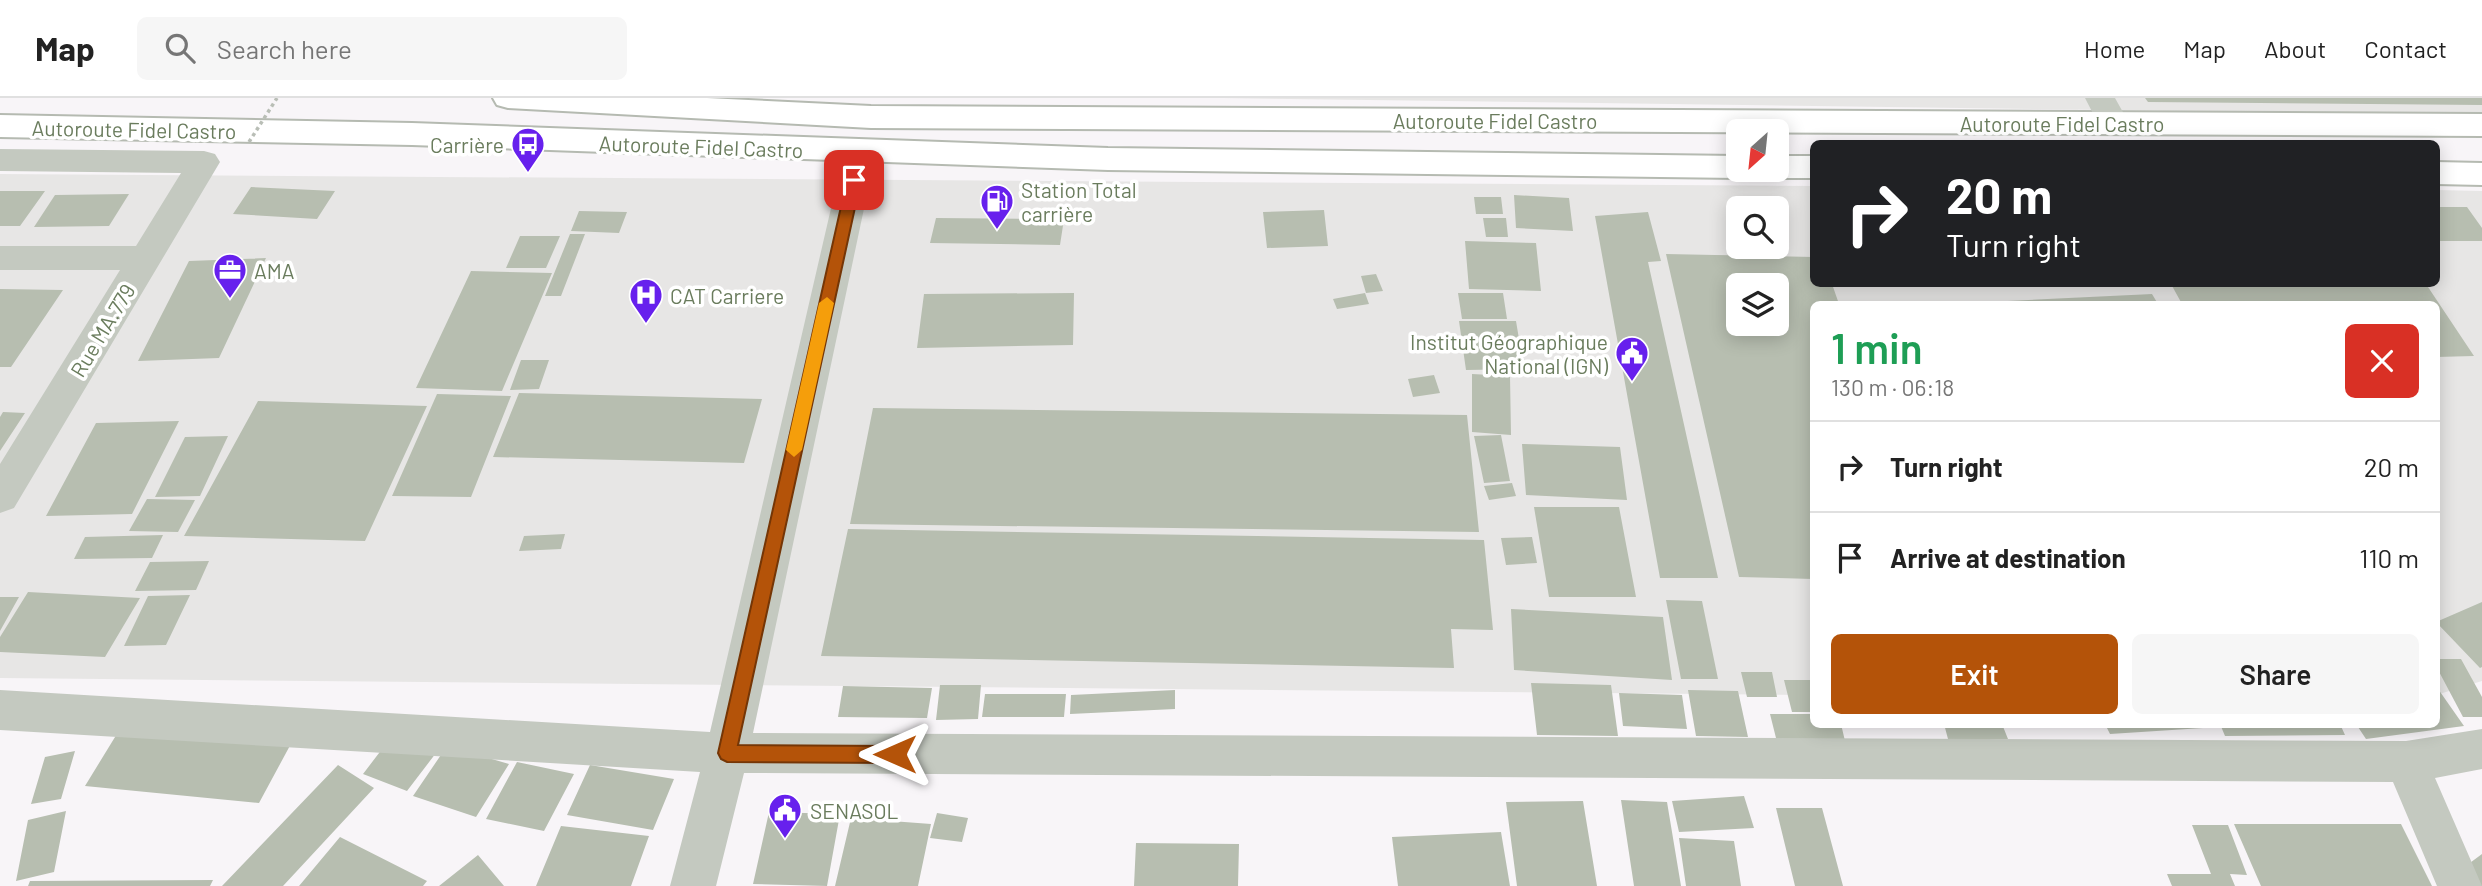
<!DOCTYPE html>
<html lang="en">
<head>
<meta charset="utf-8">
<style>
  body { margin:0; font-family:Barlow,sans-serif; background:#f6f6f6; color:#222; height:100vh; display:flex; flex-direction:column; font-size:26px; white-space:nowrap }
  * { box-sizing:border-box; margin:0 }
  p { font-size:23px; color:#767676 }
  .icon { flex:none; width:38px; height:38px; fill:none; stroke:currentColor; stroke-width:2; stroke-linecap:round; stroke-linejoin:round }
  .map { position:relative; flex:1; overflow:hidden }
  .details { position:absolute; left:1810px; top:203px; width:630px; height:427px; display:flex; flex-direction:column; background:#fff; border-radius:10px; box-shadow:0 4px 18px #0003 }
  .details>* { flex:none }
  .guide { position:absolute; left:1810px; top:42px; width:630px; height:147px; border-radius:10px; box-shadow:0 4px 18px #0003; background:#202124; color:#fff; overflow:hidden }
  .needle { width:46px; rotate:207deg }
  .buttons { position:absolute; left:1726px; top:21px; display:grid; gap:14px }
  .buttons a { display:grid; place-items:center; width:63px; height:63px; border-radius:10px; background:#fff; box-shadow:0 4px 18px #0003; font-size:35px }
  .pin { position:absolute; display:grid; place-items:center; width:60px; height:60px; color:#fff; margin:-30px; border-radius:14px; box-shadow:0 4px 10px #0006 }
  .me { position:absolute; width:77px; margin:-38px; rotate:270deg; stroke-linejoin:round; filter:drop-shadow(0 0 5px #0008) }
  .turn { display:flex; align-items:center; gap:24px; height:147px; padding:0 21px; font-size:32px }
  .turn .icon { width:91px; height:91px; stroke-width:2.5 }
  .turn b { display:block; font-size:49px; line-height:60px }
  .round { display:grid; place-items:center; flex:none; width:74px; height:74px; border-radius:10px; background:#f6f6f6 }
  .summary { display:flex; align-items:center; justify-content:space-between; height:119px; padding:0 21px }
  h1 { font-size:42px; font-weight:600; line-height:52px; color:#1e9e55 }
  .button { display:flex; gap:14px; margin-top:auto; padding:14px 21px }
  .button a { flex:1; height:80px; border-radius:10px; background:#b45309; color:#fff; font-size:28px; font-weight:600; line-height:80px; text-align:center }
  .button a+a { background:#f6f6f6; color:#222 }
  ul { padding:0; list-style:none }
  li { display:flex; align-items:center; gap:21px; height:91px; padding:0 21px; border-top:2px solid #e0e0e0 }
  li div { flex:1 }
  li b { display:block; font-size:26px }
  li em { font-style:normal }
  header { display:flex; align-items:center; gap:42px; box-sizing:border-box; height:98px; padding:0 35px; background:#fff; border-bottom:2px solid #e0e0e0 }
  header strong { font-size:33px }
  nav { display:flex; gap:38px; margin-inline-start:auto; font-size:24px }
  .search { width:490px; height:63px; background:#f6f6f6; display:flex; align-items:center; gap:18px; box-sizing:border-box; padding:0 24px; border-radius:10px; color:#767676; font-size:26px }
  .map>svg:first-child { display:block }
</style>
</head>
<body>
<header>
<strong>Map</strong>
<div class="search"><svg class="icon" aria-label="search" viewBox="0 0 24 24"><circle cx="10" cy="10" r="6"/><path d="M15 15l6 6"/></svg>Search here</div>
<nav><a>Home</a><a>Map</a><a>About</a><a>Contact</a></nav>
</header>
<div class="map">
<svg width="2482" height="788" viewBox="0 0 2482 788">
  <rect width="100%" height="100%" fill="#f8f5f8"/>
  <!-- built -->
  <path fill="#e7e6e5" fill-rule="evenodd" d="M1223 0H2482V17Z
    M0 76 1813 88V186H2436V92L2482 93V583L2436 597V206H1813V597L0 580ZM1738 110H1776V149H1738ZM1738 187H1776V226H1738Z"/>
  <!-- building -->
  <path fill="#b7beb0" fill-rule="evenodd" d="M2145 0H2482V7L2148 4Z
    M251 89 335 93 317 121 233 116Z
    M0 93H45L20 128H0Z
    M129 96 109 128 34 129 55 97Z
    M1514 97 1569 100 1573 133 1516 130Z
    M1474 99H1501L1503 116H1476Z
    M2436 109H2467L2482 130V143H2436Z
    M1324 112 1328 148 1267 150 1263 114Z
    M579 113 627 114 619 135 571 133Z
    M1648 114 1661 163 1648 164 1718 480H1660L1595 118Z
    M936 120 1064 121 1060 147 930 145Z
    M1483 120H1506L1508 139H1486Z
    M570 136H585L561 198H545Z
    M520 138H560L546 170H506Z
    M1465 143 1536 145 1541 193 1469 191Z
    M1666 156 1813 159V186H1832L1839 206H1813V481L1739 479ZM1738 187H1776V226H1738Z
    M266 160 219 260 138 263 189 163Z
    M471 173 552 175 502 293 416 290Z
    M1376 176 1383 193 1366 195 1361 178Z
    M1950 186H2168L2170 189 1950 188Z
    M2171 186H2426L2474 258 2436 259V206H2182Z
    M0 191 63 192 11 269H0Z
    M1074 195 1073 247 917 250 924 196Z
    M1365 195 1369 206 1337 211 1333 201Z
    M1458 195H1503L1507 221H1462Z
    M2152 196 2158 206H1989L1987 204Z
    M1459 223H1516L1524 271 1466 272Z
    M521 262H549L539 291 510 292Z
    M1472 276 1510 278 1511 337 1472 334Z
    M1434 277 1440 295 1413 299 1408 281Z
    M519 295 762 301 744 365 493 359Z
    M437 296 511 298 471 399 392 398Z
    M258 303 427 308 365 443 184 438Z
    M873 310 1467 317 1479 434 850 426Z
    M3 314 25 315 0 353V319Z
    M179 323 132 416 46 418 96 325Z
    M1501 337 1510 383 1484 385 1474 338Z
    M228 338 200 398 155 399 185 339Z
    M1522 346 1620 349 1627 402 1526 397Z
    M1512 385 1516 398 1489 402 1484 388Z
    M147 401 195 402 178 434 129 433Z
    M1534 409H1619L1636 499H1549Z
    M848 431 1484 442 1493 532 1451 531 1454 570 821 558Z
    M565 436 561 451 519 453 524 438Z
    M163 437 152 460 74 461 85 439Z
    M1532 439 1537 465 1506 467 1501 440Z
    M209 463 196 492 135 493 150 464Z
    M28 494 140 500 105 559 0 554V539Z
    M190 497 166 547 124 548 148 498Z
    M0 499H19L0 533Z
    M1666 502 1702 503 1718 581H1681Z
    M2482 504V569L2480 570 2436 524Z
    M1511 511 1663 519 1672 582 1514 572Z
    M2436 561H2461L2482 599V619H2463L2436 568Z
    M1741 574H1772L1777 599H1747Z
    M1784 582H1813V614H1792Z
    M1531 585 1611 587 1618 638 1537 637Z
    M940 587H981L978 621 936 622Z
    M843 588 932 590 927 620 838 619Z
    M2436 588 2464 628 2366 641 2356 626H2436Z
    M1175 592V611L1070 616 1071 597Z
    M1688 592 1738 593 1748 639 1696 638Z
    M1619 595 1682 597 1687 631 1623 628Z
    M985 596H1066L1064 619H982Z
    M1770 616H1813V626H1841L1845 643 1777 644Z
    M123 626 293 642 259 705 85 688Z
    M1944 626H2002L2008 641H1948Z
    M2105 626H2201L2203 630 2110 636Z
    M2220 626H2340L2345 637 2225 638Z
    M392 638 436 655 407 693 363 676Z
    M447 648 509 666 476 719 413 698Z
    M75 653 61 701 31 706 45 659Z
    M517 664 574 676 544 733 486 721Z
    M338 667 374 690 283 788H222Z
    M590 667 674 681 653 732 567 717Z
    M1744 698 1754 730 1679 734 1672 703Z
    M1621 702 1667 704 1681 788H1634Z
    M1583 703 1597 788H1517L1506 704Z
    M1776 710H1822L1843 788H1795Z
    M66 713 54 774 16 783 28 722Z
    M769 714 840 716 827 788 753 786Z
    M937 715 968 720 962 744 930 740Z
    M851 720 931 726 918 788H835Z
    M2234 726H2401L2432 788H2261Z
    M2192 727H2228L2247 777 2230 776 2235 788H2172L2167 776H2211Z
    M561 728 649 738 631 788H536Z
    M1501 734 1510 788H1398L1392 739Z
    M340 739 427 783 423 788H299Z
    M1679 740 1734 743 1741 788H1686Z
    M1136 745 1239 746 1238 788H1134Z
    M2482 756V788H2475L2459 773Z
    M478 757 504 788H439Z
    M213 782 210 788H28L30 783Z"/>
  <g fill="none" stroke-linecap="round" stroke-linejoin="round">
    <defs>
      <path id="highway" d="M493 0H707L871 8 2482 16V38L871 30 508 10 497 7Z
        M0 17 412 25 1108 50 1738 58V72H1752L1749 77 1738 80 1108 72 412 47 0 39Z
        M1776 58H1813V80H1776L1765 77 1762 72H1776Z
        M2436 64 2482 65V87L2436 86Z"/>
    </defs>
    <!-- highway casing -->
    <use href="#highway" stroke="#b5bab1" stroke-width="4"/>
    <!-- minor -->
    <path fill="#c4c9c0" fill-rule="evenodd" d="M2085 0H2115L2129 25 2124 33 2113 36 2102 33Z
      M860 43 871 46 876 54 753 635 2406 643 2482 631V671L2435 680 2482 788H2437L2393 684 744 675 716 788H670L700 674 0 632V592L710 634 844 54 849 46Z
      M0 51 204 53 215 56 220 64 14 410 0 415V366L120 172H0V148H136L181 75 0 73Z"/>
    <!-- highway -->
    <use href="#highway" fill="#fff" fill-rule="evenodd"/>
    <!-- path-bridge -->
    <path stroke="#b9beb6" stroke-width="3.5" stroke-dasharray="3.5 3.5" stroke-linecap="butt" d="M249 44 277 0"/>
  </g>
  <!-- route -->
  <path fill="#b45309" stroke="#753606" stroke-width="2" d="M854 77 861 82 738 647 895 648 901 650 904 656 901 662 895 665 727 664 721 661 718 655 847 82Z"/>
  <!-- slow -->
  <path fill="#f59e0b" d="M827 199 834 205 802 352 794 359 786 352 819 205Z"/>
  <!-- icons -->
  <defs>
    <symbol id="bus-pin" viewBox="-11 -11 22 30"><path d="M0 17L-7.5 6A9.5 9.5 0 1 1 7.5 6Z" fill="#6720ed" stroke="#fff"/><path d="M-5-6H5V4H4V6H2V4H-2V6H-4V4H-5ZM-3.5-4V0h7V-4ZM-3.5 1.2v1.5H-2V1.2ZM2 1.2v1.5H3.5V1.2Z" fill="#fff"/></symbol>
    <symbol id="fuel-pin" viewBox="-11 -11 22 30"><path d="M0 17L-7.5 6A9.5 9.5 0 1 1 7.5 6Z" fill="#6720ed" stroke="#fff"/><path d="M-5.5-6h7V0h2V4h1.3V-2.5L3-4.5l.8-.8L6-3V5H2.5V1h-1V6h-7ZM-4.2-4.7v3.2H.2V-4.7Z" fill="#fff"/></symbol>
    <symbol id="office-pin" viewBox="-11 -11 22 30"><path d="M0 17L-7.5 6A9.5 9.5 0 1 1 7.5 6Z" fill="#6720ed" stroke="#fff"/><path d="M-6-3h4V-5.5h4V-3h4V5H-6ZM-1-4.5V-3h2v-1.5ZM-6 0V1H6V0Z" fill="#fff"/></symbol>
    <symbol id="hospital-pin" viewBox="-11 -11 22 30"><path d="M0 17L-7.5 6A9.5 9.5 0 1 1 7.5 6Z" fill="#6720ed" stroke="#fff"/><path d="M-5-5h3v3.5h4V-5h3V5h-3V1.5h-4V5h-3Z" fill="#fff"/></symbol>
    <symbol id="civic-pin" viewBox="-11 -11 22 30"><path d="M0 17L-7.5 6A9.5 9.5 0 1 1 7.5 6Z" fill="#6720ed" stroke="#fff"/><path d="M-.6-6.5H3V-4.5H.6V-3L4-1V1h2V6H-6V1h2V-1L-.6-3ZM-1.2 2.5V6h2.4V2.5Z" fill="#fff"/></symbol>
  </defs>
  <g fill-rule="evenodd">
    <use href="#bus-pin" x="509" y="27" width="38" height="52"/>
    <use href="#fuel-pin" x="978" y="84" width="38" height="52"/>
    <use href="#office-pin" x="211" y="153" width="38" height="52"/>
    <use href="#hospital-pin" x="627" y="178" width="38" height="52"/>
    <use href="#civic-pin" x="1613" y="236" width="38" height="52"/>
    <use href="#civic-pin" x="766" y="693" width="38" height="52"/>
  </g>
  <g text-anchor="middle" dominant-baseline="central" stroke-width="7" stroke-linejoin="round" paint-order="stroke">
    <!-- street labels -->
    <g font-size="21" fill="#6a7c5d" stroke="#fff">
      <text x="1495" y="22">Autoroute Fidel Castro</text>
      <text x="2062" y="25">Autoroute Fidel Castro</text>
      <text transform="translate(134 31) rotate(1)">Autoroute Fidel Castro</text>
      <text transform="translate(701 48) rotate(2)">Autoroute Fidel Castro</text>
      <text transform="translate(102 232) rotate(-59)">Rue MA.779</text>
    </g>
    <!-- poi labels -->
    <g font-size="21" fill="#6a7c5d" stroke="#fff" text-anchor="start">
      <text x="504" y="46" text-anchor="end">Carrière</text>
      <text x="1021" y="91">Station Total<tspan x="1021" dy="24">carrière</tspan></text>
      <text x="254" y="172">AMA</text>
      <text x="670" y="197">CAT Carriere</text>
      <text x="1608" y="243" text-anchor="end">Institut Géographique<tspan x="1608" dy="24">National (IGN)</tspan></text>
      <text x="810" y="712">SENASOL</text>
    </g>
  </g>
</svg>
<div class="buttons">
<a><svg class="needle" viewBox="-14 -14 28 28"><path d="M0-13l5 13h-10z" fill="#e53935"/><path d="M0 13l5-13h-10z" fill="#767676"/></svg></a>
<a><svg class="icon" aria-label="search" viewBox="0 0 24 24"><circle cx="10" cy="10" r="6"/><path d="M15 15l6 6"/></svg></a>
<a><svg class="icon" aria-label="layers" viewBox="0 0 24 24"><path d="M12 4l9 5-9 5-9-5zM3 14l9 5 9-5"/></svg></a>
</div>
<div class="pin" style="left:854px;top:82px;background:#d93025"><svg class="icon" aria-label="arrive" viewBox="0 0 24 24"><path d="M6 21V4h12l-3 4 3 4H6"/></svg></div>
<svg class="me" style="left:895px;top:656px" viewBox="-20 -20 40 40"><path d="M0-17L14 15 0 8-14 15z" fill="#b45309" stroke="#fff" stroke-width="4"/></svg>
<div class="guide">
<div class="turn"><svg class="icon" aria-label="right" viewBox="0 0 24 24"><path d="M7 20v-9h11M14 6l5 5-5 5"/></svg><div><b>20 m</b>Turn right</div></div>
</div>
<section class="details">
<div class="summary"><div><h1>1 min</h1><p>130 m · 06:18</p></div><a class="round" style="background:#d93025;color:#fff"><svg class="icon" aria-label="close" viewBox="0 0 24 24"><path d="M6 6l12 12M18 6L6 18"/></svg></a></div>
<ul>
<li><svg class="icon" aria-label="right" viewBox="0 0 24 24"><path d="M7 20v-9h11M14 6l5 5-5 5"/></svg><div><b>Turn right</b></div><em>20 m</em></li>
<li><svg class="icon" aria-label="arrive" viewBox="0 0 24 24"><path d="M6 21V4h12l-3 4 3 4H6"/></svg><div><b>Arrive at destination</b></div><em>110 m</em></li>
</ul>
<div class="button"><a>Exit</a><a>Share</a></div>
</section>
</div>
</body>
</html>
